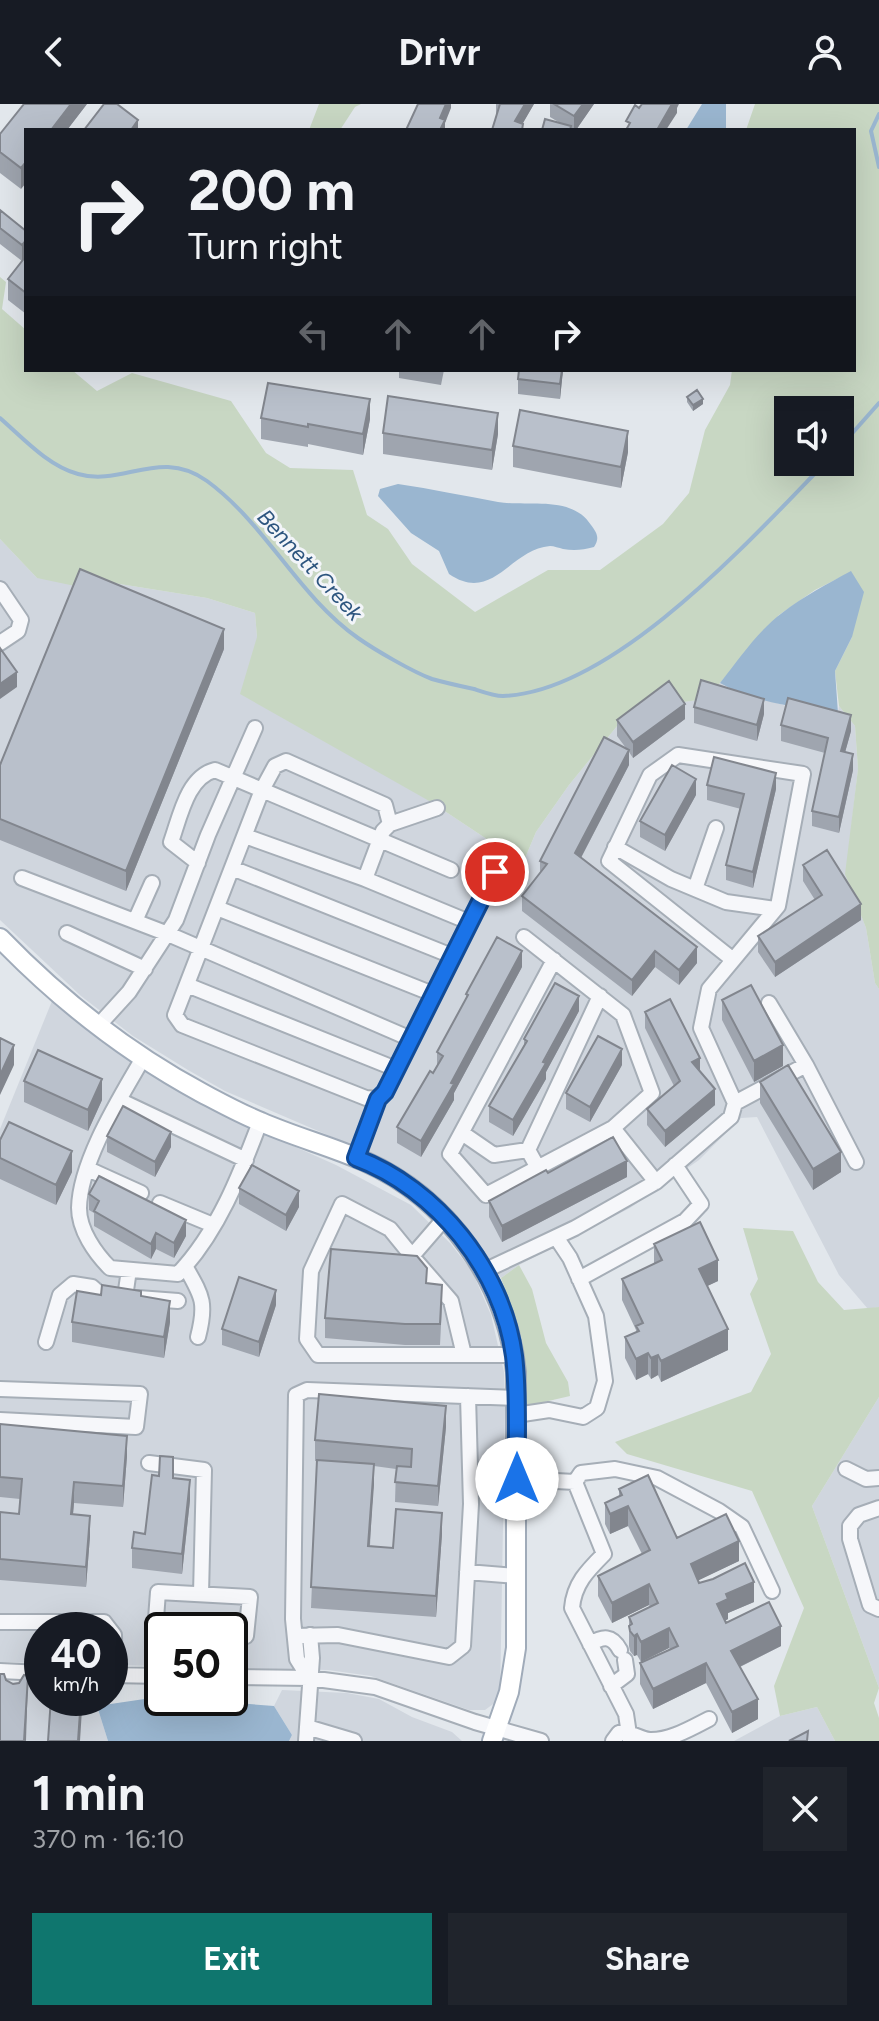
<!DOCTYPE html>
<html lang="en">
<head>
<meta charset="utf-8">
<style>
  body { margin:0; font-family:Figtree,sans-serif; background:#20242c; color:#f1f3f6; height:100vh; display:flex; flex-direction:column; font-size:30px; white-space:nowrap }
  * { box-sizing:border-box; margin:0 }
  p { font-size:26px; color:#9ea1a6 }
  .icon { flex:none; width:44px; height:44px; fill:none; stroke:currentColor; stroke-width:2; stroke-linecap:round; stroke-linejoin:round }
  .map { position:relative; height:1637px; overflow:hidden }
  .panel { display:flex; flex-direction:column; background:#171b24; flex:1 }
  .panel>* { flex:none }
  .banner { position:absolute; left:24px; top:24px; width:832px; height:244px; border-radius:0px; box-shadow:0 8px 32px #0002; background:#171b24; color:#f1f3f6; overflow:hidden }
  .tools { position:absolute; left:774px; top:292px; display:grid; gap:16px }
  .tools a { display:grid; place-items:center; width:80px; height:80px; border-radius:0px; background:#171b24; box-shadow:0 8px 32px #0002; font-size:40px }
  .speed { position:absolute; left:24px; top:1508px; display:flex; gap:16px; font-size:40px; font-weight:700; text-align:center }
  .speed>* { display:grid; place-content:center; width:104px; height:104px; border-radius:50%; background:#171b24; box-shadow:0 8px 32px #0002; line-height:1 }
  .speed small { font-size:20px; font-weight:400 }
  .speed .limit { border:4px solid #111; border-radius:12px; background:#fff; color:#111 }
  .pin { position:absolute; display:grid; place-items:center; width:68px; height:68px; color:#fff; margin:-34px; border:4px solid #fff; border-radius:50%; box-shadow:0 2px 8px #0007 }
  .me { position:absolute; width:88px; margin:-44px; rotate:0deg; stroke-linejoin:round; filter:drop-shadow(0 0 6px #0008) }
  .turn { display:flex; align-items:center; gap:28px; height:168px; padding:0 32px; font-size:36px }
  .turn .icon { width:104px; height:104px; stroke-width:2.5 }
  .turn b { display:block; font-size:56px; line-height:68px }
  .lanes { display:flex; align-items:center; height:76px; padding:0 32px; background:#0003; justify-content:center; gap:40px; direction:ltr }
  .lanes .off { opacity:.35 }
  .round { display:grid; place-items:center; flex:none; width:84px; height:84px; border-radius:0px; background:#20242c }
  .head { display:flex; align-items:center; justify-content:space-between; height:136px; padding:0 32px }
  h1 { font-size:48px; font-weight:700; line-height:60px }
  .button { display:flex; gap:16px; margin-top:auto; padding:16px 32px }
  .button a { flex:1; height:92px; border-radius:0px; background:#0f766e; color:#fff; font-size:32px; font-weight:700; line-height:92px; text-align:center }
  .button a+a { background:#20242c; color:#f1f3f6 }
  header { display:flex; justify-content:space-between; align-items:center; height:104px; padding:0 32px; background:#171b24; font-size:36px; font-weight:700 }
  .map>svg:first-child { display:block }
</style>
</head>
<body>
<header><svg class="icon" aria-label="back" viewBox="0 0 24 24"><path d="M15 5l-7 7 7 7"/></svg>Drivr<svg class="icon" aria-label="person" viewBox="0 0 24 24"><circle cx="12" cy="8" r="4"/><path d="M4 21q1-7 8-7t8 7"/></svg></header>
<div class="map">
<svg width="879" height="1637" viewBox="0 0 879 1637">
  <rect width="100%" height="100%" fill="#e2e7ec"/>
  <!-- built -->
  <path fill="#d0d6de" d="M0 435 37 474 101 477 207 494 255 509 257 533 431 698 523 759 536 728 569 681 622 616 661 601 706 595 720 579 731 585 793 604 838 609 839 602 855 622 858 665 846 770 866 824 875 879 879 885V1203L868 1205 839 1171 757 1013 741 1014 699 1056 630 1104 519 1161 501 1174 460 1115 434 1090 405 1068 379 1053 225 987 188 966 133 932 81 892 0 816Z
    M52 897 123 952 185 990 244 1020 336 1061 411 1101 450 1139 472 1167 491 1211 504 1268 505 1304 500 1595 485 1606H469L371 1572 328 1566 230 1564V1526H162V1562L110 1561V1526H42V1559L0 1558V1025Z
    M879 1293V1584L812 1402Z
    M0 1578 42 1579V1594H91L97 1602 108 1637H0Z
    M282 1586 347 1589 379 1595 412 1613 452 1628 462 1637H289L292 1631 274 1602Z
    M817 1603 835 1637H734L780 1612Z"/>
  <!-- green -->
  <path fill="#c8d7c3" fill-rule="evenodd" d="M319 0H361L355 3 340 26H309Z
    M755 0H879V885L875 879 866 824 845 770 858 665 855 622 839 602 835 567 852 533 851 468 815 486 779 511 706 595 661 601 622 616 569 681 536 728 523 759 431 698 240 590 257 533 255 509 207 494 101 477 75 482 37 474 0 435V173L6 178 2 205 26 226V266H72L97 287 132 269 231 297 266 349 290 364 353 366 367 411 388 425 412 460 475 508 548 466H600L663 420 689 389 705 326 730 281 732 266H854V26H746ZM788 306H840V358H788Z
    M743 1124 793 1127 818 1178 844 1206 879 1203V1293L812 1402 879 1584 874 1599 879 1614V1637H835L817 1603 780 1612 774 1582 804 1504 752 1387 627 1350 615 1338 751 1288 771 1250 750 1190 758 1175Z
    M519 1161 532 1185 546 1239 568 1278 570 1292 527 1302 522 1235 501 1174Z"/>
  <!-- water -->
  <path fill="#9ab6d0" d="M702 0H726V26H686Z
    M398 380C432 385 465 392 498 398 527 403 572 391 591 421 597 429 600 434 594 443 583 446 574 447 563 445 559 444 554 442 550 442 510 445 493 500 449 470L439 447 411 429 378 392 380 385Z
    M851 467 864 488 852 533 835 567 838 609C799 604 755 599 720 579 739 555 758 527 782 509 804 492 827 480 851 467Z
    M158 1593 274 1602 292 1631 289 1637H108L97 1602Z"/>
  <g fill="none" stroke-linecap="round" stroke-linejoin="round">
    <!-- stream -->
    <path stroke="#9ab6d0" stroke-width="4" d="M879 10 871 27 879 63
      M0 314C23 334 48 362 78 370 123 383 160 343 207 377 266 420 298 492 358 534 375 546 413 568 432 575 446 579 460 582 474 585 483 588 494 592 503 592 614 588 752 434 826 358
      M840 343 879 299"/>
    <defs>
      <path id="minor" d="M0 485 21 516 18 527 0 539
        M286 657 385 701 390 720 383 727 365 775 469 818 385 988 378 995 366 994 182 921 175 911 262 686 275 662Z
        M390 720 437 704
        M245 732 365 775
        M615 743 671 775 726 798 775 805
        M198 759 171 738C180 713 187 673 215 666L451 766
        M232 764 452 852
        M22 774 168 830 411 935
        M695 785 716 724
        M217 804 433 890
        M135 817 152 779
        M469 818 495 768
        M67 829 145 865
        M524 833 623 911 652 989 613 1024 656 1078
        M554 856 450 1050 486 1091 613 1024
        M187 881 396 965
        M769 899 806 961
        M98 922 129 888 176 816 208 731 255 624
        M143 954C120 994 80 1057 79 1104 79 1126 95 1149 110 1164L178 1170C218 1128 240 1071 260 1018
        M119 996 246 1056
        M735 999 806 961 856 1058
        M462 1029 494 1051 528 1046
        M356 1054 378 995
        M538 1064 528 1046 600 892
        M88 1065 141 1089
        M160 1099 213 1121
        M444 1115 412 1152 390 1125 342 1100 311 1167 307 1235 318 1251H514
        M417 1158 451 1197 464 1251
        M185 1162C202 1192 207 1198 198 1233
        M129 1166 125 1193 178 1197
        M486 1166 575 1124 656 1078 731 1013 735 999 701 924 709 885 778 802 803 670 678 651 650 671 609 757 732 855
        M579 1175 685 1117 701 1100 675 1061
        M46 1238 60 1191 73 1180 92 1183 102 1192 116 1193
        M0 1285 140 1290 136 1323 0 1316
        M516 1311 549 1306 583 1313 597 1304 605 1277 596 1212 570 1154 556 1133
        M149 1359 204 1366 201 1490
        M846 1365 866 1375 879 1374
        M517 1375 575 1378
        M879 1404 859 1411 850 1422V1435L870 1501 879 1505
        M467 1468 516 1472
        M0 1518H104
        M99 1524 104 1518 114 1531 115 1571
        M162 1528H155L158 1488 250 1493 246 1532 230 1530
        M295 1532 338 1531 449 1553 463 1542 471 1400 468 1292
        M590 1540C603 1532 612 1531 620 1546
        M0 1567 42 1569
        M110 1571 162 1572
        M230 1573 309 1574 375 1583 475 1618 541 1637
        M309 1574 297 1555 293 1515 296 1291 307 1286 516 1294
        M611 1582 627 1570 625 1556
        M307 1623 354 1637
        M306 1637 312 1554 310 1531
        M613 1637 619 1629C631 1627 637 1634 649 1636 670 1637 691 1624 709 1615
        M630 1637 626 1610 572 1504C574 1480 587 1467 604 1450L575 1378 581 1369 615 1365 657 1374 719 1407 742 1423 772 1487"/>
      <path id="major" d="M0 834C59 895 126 948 202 989 221 999 241 1010 261 1018 295 1033 330 1042 364 1057 448 1094 507 1178 516 1268V1544L509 1588 492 1637"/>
    </defs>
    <!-- minor casing -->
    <use href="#minor" stroke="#a6aeb7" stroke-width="18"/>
    <!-- major casing -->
    <use href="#major" stroke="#a0abb9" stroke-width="22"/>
    <!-- minor -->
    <use href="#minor" stroke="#f6f7fa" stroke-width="14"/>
    <!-- major -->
    <use href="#major" stroke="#fff" stroke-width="18"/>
  </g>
  <!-- wall -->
  <path fill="#9fa5af" d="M87 0 67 26H26L21 85 0 69V30Z
    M496 0H534L522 20 523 26 496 10Z
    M550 0H594L576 26H542L560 19 550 13Z
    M0 106 26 127 22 157 0 140Z
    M26 152V210L8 196V175Z
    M399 266H444L441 281 399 274Z
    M563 266 560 295 518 290V275Z
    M687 293 703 300 693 307 687 298Z
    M261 314 370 315 363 351 308 340V343L261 335Z
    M383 329 498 330 492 366 383 350Z
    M513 342 628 348 621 384 513 363Z
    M224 545 126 787 0 736V661Z
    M694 603 764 610 757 637 694 619Z
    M685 615 633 654 629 648V661L581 754 697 859 679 881 655 863 632 892 522 807V792L540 769V757L626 644 617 632V616Z
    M781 621 851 627 845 648 853 666 839 729 812 722V707L825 649 781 637Z
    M707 681 776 685 753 784 726 776V761L741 705 707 696Z
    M696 691 665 747 640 733V717Z
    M803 761 861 816 775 873 758 848V832L815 796 803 777Z
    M522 863 454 989V996L421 1053 397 1039V1023L437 963V948L466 896V890Z
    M722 896 783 962 754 978 722 916Z
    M579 907 546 968V975L513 1032 489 1018V1002L524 941V935Z
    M645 908 700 967 715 1001 665 1043 647 1021V1005L674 982 645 924Z
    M622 961 590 1018 566 1005V989Z
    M24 977 102 996 88 1027 24 998Z
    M760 978 841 1068 813 1086 760 999Z
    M107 1032 171 1043 155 1073 107 1048Z
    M0 1036 72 1068 56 1101 0 1075Z
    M548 1069 627 1073 502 1138 489 1113V1097Z
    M239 1084 299 1103 286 1127 239 1100Z
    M89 1090 186 1132 174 1154 156 1145 151 1155 94 1122V1109L89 1106Z
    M654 1140 718 1177 707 1182 728 1246 661 1278 658 1271 651 1275 648 1270 636 1276 625 1254V1233L636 1228V1226L622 1196V1175L654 1160Z
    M427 1179 442 1202 440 1241H405L325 1234V1214Z
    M101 1191 141 1192 170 1218 164 1254 72 1238V1218Z
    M276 1201 259 1253 222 1241V1225Z
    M0 1320 127 1352 123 1403 74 1399 73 1410 90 1432 86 1483 0 1476V1408L19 1410 20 1395 0 1393Z
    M446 1323 438 1402 395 1398 396 1365 374 1362 370 1442 393 1444 442 1430 436 1513 311 1504 317 1357H315V1336Z
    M173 1374 190 1396 182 1470 132 1464V1444L145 1430Z
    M619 1385 677 1434 739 1457 698 1476 699 1479 754 1498 728 1509V1515L725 1517 726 1519 781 1542 740 1563 758 1615 732 1629 706 1579 653 1605 640 1580V1559L670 1545 669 1544 641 1558 637 1551 634 1552 630 1547 629 1542V1513L650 1503 649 1501 612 1519 598 1492V1472L642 1450 628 1422 610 1430 605 1420V1399L619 1393Z"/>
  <!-- shaded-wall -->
  <path fill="#82868e" d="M71 0H87L67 26H51Z
    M446 0H451V4L445 19V26H440V14Z
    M525 0H534L519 26 515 17Z
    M583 0H594L576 26H574V12Z
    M672 0H679L677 4V9L666 26H657Z
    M138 16V26H131Z
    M26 58V79L21 85V64Z
    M26 136V152L22 157V141Z
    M562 266H563L560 295V280Z
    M370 295V315L363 351V330Z
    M703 295V300L693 307V301Z
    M498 309V330L492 366V346Z
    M628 327V348L621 384V363Z
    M224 525V545L126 787V767Z
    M17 568V583L0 595V580Z
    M764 595V610L757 637V621Z
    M685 600V615L633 654V638Z
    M851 611V627L841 663V647Z
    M629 646V661L575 765V749Z
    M853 650V666L839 729V713Z
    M776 669V685L753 784V768Z
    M696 675V691L665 747V731Z
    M861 800V816L775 873V858Z
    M697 843V859L679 881V866Z
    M522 847V863L454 989V996L421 1053V1037L451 979Z
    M655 847V863L632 892V876Z
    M579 892V907L546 968V975L513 1032V1016Z
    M14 941V961L0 991V971Z
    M783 941V962L754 978V957Z
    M622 945V961L590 1018V1003Z
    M700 954V969L692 958Z
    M102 975V996L88 1027V1006Z
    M715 985V1001L665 1043V1027Z
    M171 1028V1043L155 1073V1058Z
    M72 1047V1068L56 1101V1081Z
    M841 1048V1068L813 1086V1065Z
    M627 1057V1073L502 1138V1122Z
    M299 1087V1103L286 1127V1111Z
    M186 1116V1132L174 1154V1139Z
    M156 1129V1145L151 1155V1140Z
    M718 1156V1177L699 1186V1165Z
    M276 1186V1201L259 1253V1238Z
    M170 1197V1218L164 1254V1233Z
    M728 1225V1246L661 1278V1257Z
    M648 1249V1270L636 1276V1255Z
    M658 1251V1271L651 1275V1254Z
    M446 1302V1323L438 1402V1382Z
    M127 1332V1352L123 1403V1382Z
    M374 1360V1381L368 1463V1442Z
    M190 1376V1396L182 1470V1450Z
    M74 1378V1399L71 1431V1410Z
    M628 1402V1422L610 1430V1410Z
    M442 1409V1430L436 1513V1492Z
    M90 1412V1432L86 1483V1463Z
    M739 1437V1457L691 1480V1460Z
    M754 1478V1498L728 1509V1515L717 1521V1500L726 1490Z
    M649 1480V1501L612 1519V1499Z
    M781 1522V1542L731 1567V1547Z
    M669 1524V1544L641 1558V1538Z
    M637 1530V1551L634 1552V1532Z
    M706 1559V1579L653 1605V1585Z
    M28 1572 26 1637H24Z
    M81 1594 82 1605 80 1637H78Z
    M758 1595V1615L732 1629V1608Z"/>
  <!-- building -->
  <path fill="#b9c0cb" stroke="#82868e" stroke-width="2" d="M24 0H71L51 26H26V58L21 64 0 48V30Z
    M104 0H117L138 16 131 26H84Z
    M418 0H446L440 14 445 16 440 26H406Z
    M500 0H525L515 17 523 20 522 26H492Z
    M554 0H583L574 12Z
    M642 0H672L657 26H626L630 19 626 17 635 1 639 4Z
    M545 15 571 22 570 26H542Z
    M0 106 26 127V136L22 141 0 124Z
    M26 152V189L8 175Z
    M519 266H562L560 280 518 275Z
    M268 279 370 295 363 330 308 320V323L261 314Z
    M697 286 703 295 693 301 687 293Z
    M388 292 498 309 492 346 383 329Z
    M520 306 628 327 621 363 513 342Z
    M80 465 224 525 126 767 0 715V661Z
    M0 544 17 568 0 580Z
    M701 576 764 595 757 621 694 603Z
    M669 577 685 600 633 638 617 616Z
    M788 594 851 611 841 647 853 650 839 713 812 707 828 634 781 621Z
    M604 633 629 646 575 749 697 843 679 866 655 847 632 876 522 792 547 760 540 757Z
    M714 653 776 669 753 768 726 761 744 690 707 681Z
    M672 661 696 675 665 731 640 717Z
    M827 746 861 800 775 858 758 832 822 791 803 761Z
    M497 833 522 847 451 979 454 980 421 1037 397 1023 430 967 433 969 443 952 437 948 468 891 466 890Z
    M555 879 579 892 543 958 546 959 513 1016 489 1002 527 937 524 935Z
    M751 881 783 941 754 957 722 896Z
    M670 895 700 954 692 958 715 985 665 1027 647 1005 680 977 645 908Z
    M598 932 622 945 590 1003 566 989Z
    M0 934 14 941 0 971Z
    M38 946 102 975 88 1006 24 977Z
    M788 961 841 1048 813 1065 760 978Z
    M123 1002 171 1028 155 1058 107 1032Z
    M9 1018 72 1047 56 1081 0 1054V1036Z
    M613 1033 627 1057 502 1122 489 1097 546 1066 548 1069Z
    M252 1061 299 1087 286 1111 239 1084Z
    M99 1072 186 1116 174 1139 156 1129 151 1140 94 1107 99 1097 89 1090Z
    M700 1118 718 1156 699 1165 728 1225 661 1257 658 1251 651 1254 648 1249 636 1255 625 1233 639 1227 636 1222 643 1219 622 1175 662 1156 654 1140Z
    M331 1145 417 1152 427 1164 426 1179 442 1181 440 1220H405L325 1214Z
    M239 1173 276 1186 259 1238 222 1225Z
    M102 1181 141 1187V1192L170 1197 164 1233 72 1218 77 1187 101 1191Z
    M319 1290 446 1302 438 1382 395 1378 397 1362 411 1363 412 1345 315 1336Z
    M0 1320 127 1332 123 1382 74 1378 71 1410 90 1412 86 1463 0 1455V1408L19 1410 22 1375 0 1373Z
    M160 1352 173 1353V1374L190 1376 182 1450 132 1444 134 1428 145 1430 152 1371 159 1372Z
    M317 1356 374 1360 368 1442 393 1444 396 1405 442 1409 436 1492 311 1483Z
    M648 1371 677 1434 726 1410 739 1437 691 1460 699 1479 713 1475 745 1459 754 1478 726 1490 728 1495 717 1500 726 1519 769 1498 781 1522 731 1547 758 1595 732 1608 706 1559 653 1585 640 1559 678 1542 669 1524 641 1538 637 1530 634 1532 630 1527 629 1522 632 1520 629 1513 658 1499 649 1480 612 1499 598 1472 650 1446 628 1402 610 1410 605 1399 622 1391 619 1385Z
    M0 1570H4L6 1576 13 1580 19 1579 24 1571 28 1572 24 1637H0Z
    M51 1594H81L78 1637H48Z
    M808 1627 807 1637H789Z"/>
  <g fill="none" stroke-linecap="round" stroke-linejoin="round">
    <defs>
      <path id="route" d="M495 768 385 988 378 995 356 1054C437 1084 503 1167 514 1252 519 1292 516 1334 517 1375"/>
    </defs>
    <!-- route casing -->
    <use href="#route" stroke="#114b97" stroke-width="20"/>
    <!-- route -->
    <use href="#route" stroke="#1a73e8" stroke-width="14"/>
  </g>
  <g text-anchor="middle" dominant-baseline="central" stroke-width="6" stroke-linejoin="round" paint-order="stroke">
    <!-- water labels -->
    <g font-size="22" font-style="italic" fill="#2d557f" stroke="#f3f5f9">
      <text transform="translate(310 461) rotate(47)">Bennett Creek</text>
    </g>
  </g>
</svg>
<div class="tools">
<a><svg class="icon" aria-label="sound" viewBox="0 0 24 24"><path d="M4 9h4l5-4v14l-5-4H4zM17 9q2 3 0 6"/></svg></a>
</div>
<div class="speed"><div>40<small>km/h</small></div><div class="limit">50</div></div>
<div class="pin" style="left:495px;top:768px;background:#d93025"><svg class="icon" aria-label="arrive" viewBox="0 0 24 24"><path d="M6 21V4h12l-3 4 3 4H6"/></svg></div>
<svg class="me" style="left:517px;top:1375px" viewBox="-20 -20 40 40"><circle r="19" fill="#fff"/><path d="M0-13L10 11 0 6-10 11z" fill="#1a73e8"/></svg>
<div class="banner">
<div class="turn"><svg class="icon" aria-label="right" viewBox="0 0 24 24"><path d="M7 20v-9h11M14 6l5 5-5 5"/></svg><div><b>200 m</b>Turn right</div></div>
<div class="lanes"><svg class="icon off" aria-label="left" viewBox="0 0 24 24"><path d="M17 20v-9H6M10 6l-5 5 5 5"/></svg><svg class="icon off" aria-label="ahead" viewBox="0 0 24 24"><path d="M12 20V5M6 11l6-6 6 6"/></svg><svg class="icon off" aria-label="ahead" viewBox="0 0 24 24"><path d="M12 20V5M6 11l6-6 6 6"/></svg><svg class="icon" aria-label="right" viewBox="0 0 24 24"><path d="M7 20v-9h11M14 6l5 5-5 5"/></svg></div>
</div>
</div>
<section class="panel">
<div class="head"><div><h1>1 min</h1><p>370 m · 16:10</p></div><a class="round"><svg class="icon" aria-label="close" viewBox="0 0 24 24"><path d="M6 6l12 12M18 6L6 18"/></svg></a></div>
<div class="button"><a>Exit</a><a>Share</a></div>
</section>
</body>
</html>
